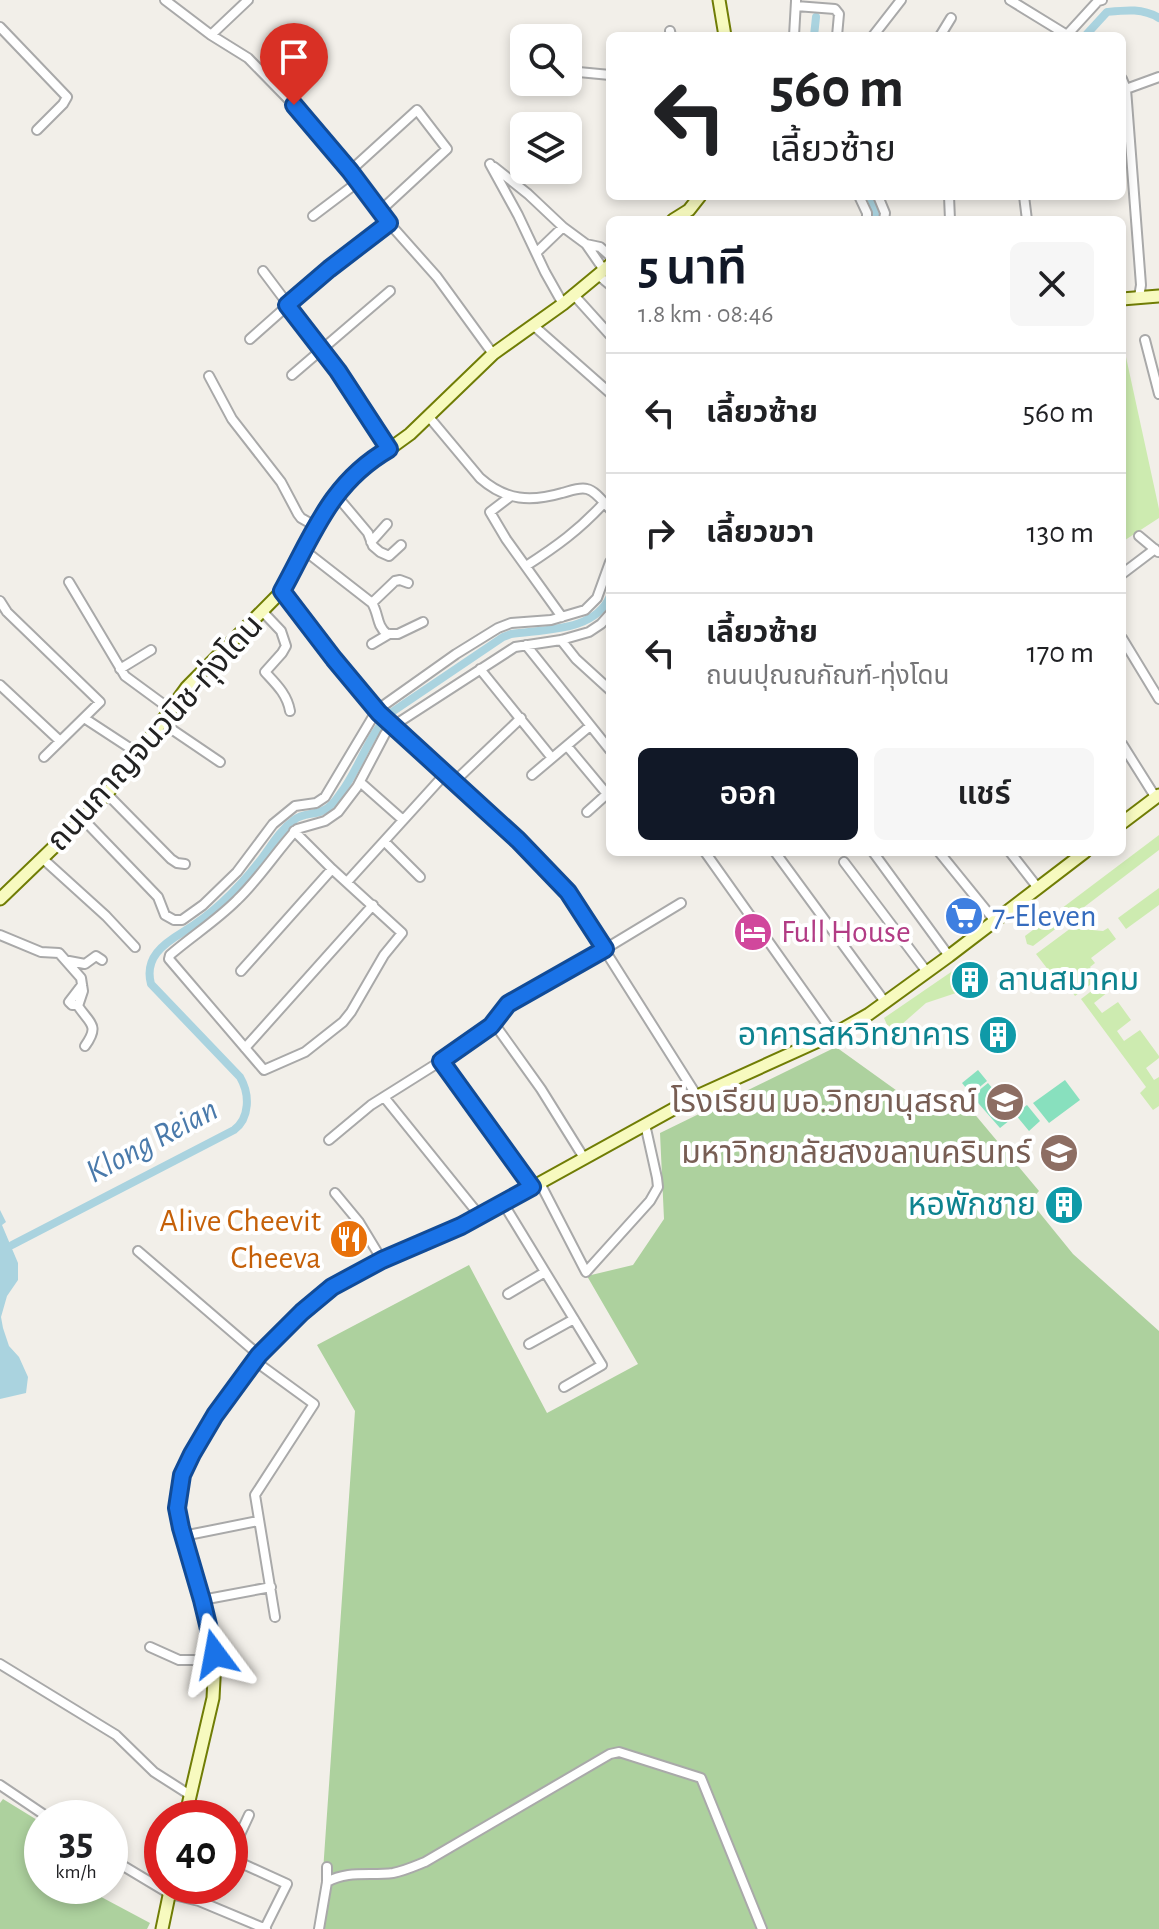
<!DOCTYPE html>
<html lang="th">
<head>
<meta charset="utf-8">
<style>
  body { margin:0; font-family:"Alegreya Sans","Noto Sans Thai",sans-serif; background:#f6f6f6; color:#202124; height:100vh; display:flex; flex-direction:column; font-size:30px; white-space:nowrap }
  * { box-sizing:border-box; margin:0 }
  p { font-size:26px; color:#757577 }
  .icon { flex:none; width:44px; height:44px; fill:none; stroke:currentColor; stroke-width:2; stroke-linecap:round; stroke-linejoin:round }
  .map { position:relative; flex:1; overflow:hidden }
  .side { position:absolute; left:606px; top:216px; width:520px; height:640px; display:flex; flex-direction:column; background:#fff; border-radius:12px; box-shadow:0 4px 12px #0003 }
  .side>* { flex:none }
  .hud { position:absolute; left:606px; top:32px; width:520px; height:168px; border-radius:12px; box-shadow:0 4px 12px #0003; background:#fff; color:#202124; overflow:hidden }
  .buttons { position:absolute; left:510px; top:24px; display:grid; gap:16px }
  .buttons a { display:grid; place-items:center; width:72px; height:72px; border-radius:12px; background:#fff; box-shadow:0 4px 12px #0003; font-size:40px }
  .speed { position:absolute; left:24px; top:1800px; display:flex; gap:16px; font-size:40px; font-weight:700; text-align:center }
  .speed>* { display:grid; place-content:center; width:104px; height:104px; border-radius:50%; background:#fff; box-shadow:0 4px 12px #0003; line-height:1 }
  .speed small { font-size:20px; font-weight:400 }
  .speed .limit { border:12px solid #d22; background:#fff; color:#111 }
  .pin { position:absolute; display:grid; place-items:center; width:68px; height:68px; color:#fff; margin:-82px -34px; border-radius:50% 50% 50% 0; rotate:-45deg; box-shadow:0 0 8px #0007 }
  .pin .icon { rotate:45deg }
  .me { position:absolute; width:88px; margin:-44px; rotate:347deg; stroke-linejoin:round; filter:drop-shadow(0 0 6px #0008) }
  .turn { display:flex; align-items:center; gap:28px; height:168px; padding:0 32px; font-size:36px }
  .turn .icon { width:104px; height:104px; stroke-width:2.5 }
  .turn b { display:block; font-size:56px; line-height:68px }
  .round { display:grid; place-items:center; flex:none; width:84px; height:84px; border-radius:12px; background:#f6f6f6 }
  .headline { display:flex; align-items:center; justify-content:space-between; height:136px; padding:0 32px }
  h1 { font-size:48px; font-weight:600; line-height:60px; color:#111827 }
  .action { display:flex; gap:16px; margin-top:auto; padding:16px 32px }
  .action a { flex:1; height:92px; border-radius:12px; background:#111827; color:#fff; font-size:32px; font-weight:600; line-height:92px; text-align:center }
  .action a+a { background:#f6f6f6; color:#202124 }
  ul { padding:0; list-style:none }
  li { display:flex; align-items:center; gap:24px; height:120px; padding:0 32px; border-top:2px solid #e0e0e0 }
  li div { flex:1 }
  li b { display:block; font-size:30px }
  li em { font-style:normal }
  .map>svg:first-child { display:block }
</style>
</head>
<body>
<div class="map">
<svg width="1159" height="1929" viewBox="0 0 1159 1929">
  <rect width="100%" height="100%" fill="#f2efe9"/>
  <!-- grass -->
  <path fill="#cdebb0" d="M1126 357 1159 509V518L1122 542V358Z
    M1159 835V850L1033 946 1027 944 1025 936Z
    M1159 888V905L1126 929 1118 918Z
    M1071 928 1103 931 1108 928 1116 939 1091 958 1095 963 1090 967 1098 979 1075 996 1061 977 1056 980 1036 954Z
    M954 970 968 986 956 993 926 1003 901 1025 893 1028 888 1027 884 1018Z
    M1102 983 1108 992 1094 1003 1102 1013 1118 1002 1131 1020 1117 1031 1124 1041 1140 1030 1159 1056V1058L1146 1068 1154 1080 1159 1077V1106L1153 1110 1140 1093 1146 1087 1081 999Z"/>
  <!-- forest -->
  <path fill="#add19e" d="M836 1047 907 1098 915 1092 929 1102 957 1093 1039 1191 1030 1201 1073 1254 1159 1331V1929H319L355 1411 317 1345 469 1265 547 1413 638 1364 587 1276 633 1265 664 1219 660 1133Z
    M3 1799 42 1823V1886H90V1891L150 1923 147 1929H0V1803Z"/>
  <!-- pitch -->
  <path fill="#88e0be" d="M978 1070 987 1081 971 1094 962 1083Z
    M1065 1080 1080 1100 1049 1123 1033 1103Z
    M988 1083 1015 1116 1000 1128 972 1096Z
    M1027 1105 1040 1121 1029 1131 1015 1114Z"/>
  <!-- water -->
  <path fill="#aad3df" d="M0 1210 6 1222 2 1225 18 1263V1280L7 1296 1 1317 3 1328 9 1346 19 1357 28 1377 26 1393 0 1399Z"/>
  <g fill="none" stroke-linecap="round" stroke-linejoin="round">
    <!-- canal -->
    <path stroke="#aad3df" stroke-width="8" d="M814 36 816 17
      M1085 36 1107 12C1126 10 1143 8 1159 18
      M870 196 876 211 875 220
      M12 1245 234 1130C250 1118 250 1094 240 1077L151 984C144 958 163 944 183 932 213 914 237 890 259 862 270 848 279 831 294 820 302 813 313 815 322 811 330 808 335 801 340 794 359 770 369 732 392 712L503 637 511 634C544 629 595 632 610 596"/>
    <defs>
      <path id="street" d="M165 0 211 35 248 58 294 105 350 171 389 223 437 277 493 354
        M1010 0 1067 35
        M796 6 835 9 839 14 837 36
        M0 27 67 97 63 104 37 130
        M670 31 671 36
        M211 35 248 0
        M794 36 796 1
        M873 36 901 0
        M940 36 951 18
        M1066 36 1098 1 1102 0
        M568 71 610 75
        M1122 79 1126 89
        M490 164 518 215 545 272 563 304
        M494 167 528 194 563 227
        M350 171 417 110 447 149 380 211
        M859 196 867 213V220
        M878 196 885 213 884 220
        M949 196 950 220
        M1024 196 1027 220
        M313 216 358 182
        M586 244 600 247 610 256
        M537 252 563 227 586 244 604 270
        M263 271 338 371 389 449
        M598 275 610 285
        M573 294 610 335
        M1139 297 1141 285 1126 89 1159 77
        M534 326 610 393
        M250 339 329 269 389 223
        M1145 340 1159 394
        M292 375 390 291
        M209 376 232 419 281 482 298 514 301 518 317 527
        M429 417 480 478C506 501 531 502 562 493 570 491 579 487 587 489 596 491 604 503 610 509
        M336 495 368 533 373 546 380 552 389 556 401 545
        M511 496 490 512 506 539 562 617
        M1139 536 1158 552
        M371 542 387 524
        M304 550 372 603C379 614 376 625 387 634H398L423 622
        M526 566C557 546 579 530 604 503
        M1122 574 1155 549
        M69 582 125 676 170 709
        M282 591 334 659 377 710 518 840 568 892 697 1096
        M0 601 7 612 100 702 44 757
        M372 603 395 581 400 580 408 583
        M263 612 281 631 286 646 282 653 265 672C276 684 287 694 290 711
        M1122 638 1159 699
        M561 640 576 659 610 690
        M372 644 389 634
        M526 645 610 750
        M120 669 151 650
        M480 669 552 758
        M0 685 60 741
        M84 718 139 754
        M161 722 220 762
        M1122 744 1156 798
        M567 746 607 794 587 812
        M532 775 590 726
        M455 781 521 718
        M360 782 403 820
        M107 794 171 859 177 863 185 864
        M83 819 158 897 165 915 174 920H182L203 905 237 872 273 824 295 806 316 803 325 797 377 710 456 654 498 628 511 623 551 620 585 610 597 598 610 562
        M294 831 332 869 402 933 384 955 351 1012 343 1022 305 1052 264 1070 169 959 170 955C192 936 216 921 237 900 260 878 276 852 297 829L325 821 338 812 357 787 385 734 393 726 515 647 561 640 589 632 601 624 610 614
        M385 842 420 877
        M705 852 834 1034
        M775 852 885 1002
        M873 852 949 956
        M939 852 995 921
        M1010 852 1038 888
        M42 858 106 916 135 947
        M844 862 927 972
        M347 882 446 773
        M0 935 41 952 59 953 81 978 83 991 78 1006C90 1024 100 1025 85 1046
        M69 961 85 964 96 956 102 960
        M241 971 332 869
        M77 1005H72L69 1002 82 985
        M493 1022 541 1089 584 1158
        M245 1048 373 905
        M441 1061 532 1187
        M384 1097 480 1216
        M329 1140 371 1105 441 1061 491 1026 508 1004 605 949 681 903
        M540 1183 586 1272 650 1201 658 1187 657 1178 645 1124
        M335 1193 359 1222 382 1260
        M503 1203 602 1365 564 1387
        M138 1251 259 1355
        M508 1294 545 1272
        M529 1344 574 1319
        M255 1361 314 1404 255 1495 275 1617
        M183 1536 258 1521
        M202 1600 271 1587
        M150 1647 179 1660H215
        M0 1664 116 1735 154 1772 190 1795
        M0 1785 49 1818
        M230 1856 249 1815
        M110 1858 170 1894 199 1901 266 1929
        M230 1858 287 1884 265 1928
        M327 1882C348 1870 370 1876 393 1873 404 1871 415 1866 425 1862L610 1754 619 1752 701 1778 762 1929
        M319 1929 327 1882V1867"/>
      <path id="secondary" d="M719 0 725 36
        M673 220 689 210 700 196
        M1122 299 1159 296
        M1122 823 1159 795
        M0 899 83 819 120 779 187 687 282 591 325 512 352 476 410 434 493 354 563 304 610 265
        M185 1818 213 1698 215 1660 212 1636 181 1528 177 1508 179 1484 186 1465 207 1428 259 1355 302 1312 347 1278 382 1260 480 1216 697 1096 834 1034 869 1014 949 956 1085 852
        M162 1929 171 1886"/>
    </defs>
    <!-- street casing -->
    <use href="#street" stroke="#a9a9a9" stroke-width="12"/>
    <!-- secondary casing -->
    <use href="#secondary" stroke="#707d05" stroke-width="15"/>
    <!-- street -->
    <use href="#street" stroke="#fff" stroke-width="8"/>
    <!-- secondary -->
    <use href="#secondary" stroke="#f7fabf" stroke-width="11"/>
  </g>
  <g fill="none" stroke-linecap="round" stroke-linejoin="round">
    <defs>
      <path id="route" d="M215 1654 202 1600 181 1528 177 1508 182 1475 192 1454 215 1415 259 1355 302 1312 332 1287 382 1260 461 1226 532 1187 441 1061 491 1026 508 1004 605 949 568 892 518 840 379 713 334 659 282 591C313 535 330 483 389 449L338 371 287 305 329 269 389 223 350 171 294 105"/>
    </defs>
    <!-- route casing -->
    <use href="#route" stroke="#114b97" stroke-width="20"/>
    <!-- route -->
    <use href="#route" stroke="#1a73e8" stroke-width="14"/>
  </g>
  <!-- icons -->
  <defs>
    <symbol id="supermarket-disc" viewBox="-11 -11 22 22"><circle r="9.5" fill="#3f7fe0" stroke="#fff"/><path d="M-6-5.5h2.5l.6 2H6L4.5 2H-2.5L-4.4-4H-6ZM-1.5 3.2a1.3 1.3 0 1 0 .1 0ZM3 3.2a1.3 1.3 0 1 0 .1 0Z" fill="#fff"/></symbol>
    <symbol id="hotel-disc" viewBox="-11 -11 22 22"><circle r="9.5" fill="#d1479c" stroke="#fff"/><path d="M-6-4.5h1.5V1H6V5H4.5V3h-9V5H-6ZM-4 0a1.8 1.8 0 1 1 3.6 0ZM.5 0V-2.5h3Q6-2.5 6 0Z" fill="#fff"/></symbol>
    <symbol id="building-disc" viewBox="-11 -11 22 22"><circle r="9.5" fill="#0f9aa8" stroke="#fff"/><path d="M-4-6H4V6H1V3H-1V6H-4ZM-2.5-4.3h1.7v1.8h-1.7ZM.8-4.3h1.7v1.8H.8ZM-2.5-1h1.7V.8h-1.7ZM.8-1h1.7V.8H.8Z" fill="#fff"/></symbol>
    <symbol id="school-disc" viewBox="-11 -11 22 22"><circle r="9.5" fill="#8d6e63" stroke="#fff"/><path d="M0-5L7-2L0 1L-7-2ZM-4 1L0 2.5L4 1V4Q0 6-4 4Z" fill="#fff"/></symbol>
    <symbol id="university-disc" viewBox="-11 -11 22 22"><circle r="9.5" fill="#8d6e63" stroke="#fff"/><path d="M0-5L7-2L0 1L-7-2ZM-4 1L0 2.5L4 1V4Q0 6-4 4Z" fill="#fff"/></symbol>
    <symbol id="restaurant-disc" viewBox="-11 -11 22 22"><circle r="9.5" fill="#e8710a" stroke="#fff"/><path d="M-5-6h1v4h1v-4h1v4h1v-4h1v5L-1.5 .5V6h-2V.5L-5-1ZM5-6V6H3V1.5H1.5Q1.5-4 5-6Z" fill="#fff"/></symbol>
  </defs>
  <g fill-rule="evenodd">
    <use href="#supermarket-disc" x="942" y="894" width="44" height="44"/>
    <use href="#hotel-disc" x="731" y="910" width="44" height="44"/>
    <use href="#building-disc" x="948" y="958" width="44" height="44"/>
    <use href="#building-disc" x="976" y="1013" width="44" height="44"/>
    <use href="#school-disc" x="983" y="1080" width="44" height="44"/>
    <use href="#university-disc" x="1037" y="1131" width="44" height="44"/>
    <use href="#building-disc" x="1042" y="1183" width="44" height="44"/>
    <use href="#restaurant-disc" x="327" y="1217" width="44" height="44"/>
  </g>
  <g text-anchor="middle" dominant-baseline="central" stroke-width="8" stroke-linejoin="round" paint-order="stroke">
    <!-- street labels -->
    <g font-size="32" fill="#222" stroke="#fff">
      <text transform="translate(155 733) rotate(-48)">ถนนกาญจนวนิช-ทุ่งโดน</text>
    </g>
    <!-- shop labels -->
    <g font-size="32" fill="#366cbe" stroke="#fff" text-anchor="start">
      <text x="992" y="916">7-Eleven</text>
    </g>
    <!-- hotel labels -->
    <g font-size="32" fill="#b23c85" stroke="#fff" text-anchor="start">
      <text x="781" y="932">Full House</text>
    </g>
    <!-- culture labels -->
    <g font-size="32" fill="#0d838f" stroke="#fff" text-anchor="end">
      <text x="998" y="980" text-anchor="start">ลานสมาคม</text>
      <text x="970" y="1035">อาคารสหวิทยาคาร</text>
      <text x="1036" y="1205">หอพักชาย</text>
    </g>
    <!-- education labels -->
    <g font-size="32" fill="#785e54" stroke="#fff" text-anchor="end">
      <text x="977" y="1102">โรงเรียน มอ.วิทยานุสรณ์</text>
      <text x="1031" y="1153">มหาวิทยาลัยสงขลานครินทร์</text>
    </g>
    <!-- food labels -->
    <g font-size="32" fill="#c56008" stroke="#fff" text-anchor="end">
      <text x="321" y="1221">Alive Cheevit<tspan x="321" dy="37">Cheeva</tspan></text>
    </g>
    <!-- water labels -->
    <g font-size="34" font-style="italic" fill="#4a7aab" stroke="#fff">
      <text transform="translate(152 1141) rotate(-28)">Klong Reian</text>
    </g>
  </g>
</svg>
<div class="buttons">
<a><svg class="icon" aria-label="search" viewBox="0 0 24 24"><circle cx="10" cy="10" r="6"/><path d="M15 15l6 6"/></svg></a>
<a><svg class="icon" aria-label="layers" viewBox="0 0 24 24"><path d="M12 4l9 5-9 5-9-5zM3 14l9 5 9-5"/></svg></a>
</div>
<div class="speed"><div>35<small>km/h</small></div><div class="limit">40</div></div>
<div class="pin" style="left:294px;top:105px;background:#d93025"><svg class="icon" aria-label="arrive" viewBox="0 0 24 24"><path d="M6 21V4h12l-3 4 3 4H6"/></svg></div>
<svg class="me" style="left:215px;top:1654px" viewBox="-20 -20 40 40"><path d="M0-17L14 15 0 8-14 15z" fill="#1a73e8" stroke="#fff" stroke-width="4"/></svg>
<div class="hud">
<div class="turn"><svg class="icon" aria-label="left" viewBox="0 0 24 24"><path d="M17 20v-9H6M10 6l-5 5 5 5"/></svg><div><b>560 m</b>เลี้ยวซ้าย</div></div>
</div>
<section class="side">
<div class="headline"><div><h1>5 นาที</h1><p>1.8 km · 08:46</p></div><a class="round"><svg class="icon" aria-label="close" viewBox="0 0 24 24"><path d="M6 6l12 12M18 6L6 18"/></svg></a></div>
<ul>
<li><svg class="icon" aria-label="left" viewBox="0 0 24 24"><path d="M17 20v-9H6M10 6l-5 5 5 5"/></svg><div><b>เลี้ยวซ้าย</b></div><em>560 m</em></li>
<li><svg class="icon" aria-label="right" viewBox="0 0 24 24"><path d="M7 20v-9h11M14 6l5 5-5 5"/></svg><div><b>เลี้ยวขวา</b></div><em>130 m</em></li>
<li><svg class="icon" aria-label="left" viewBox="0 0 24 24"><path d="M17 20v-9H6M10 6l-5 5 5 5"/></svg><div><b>เลี้ยวซ้าย</b><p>ถนนปุณณกัณฑ์-ทุ่งโดน</p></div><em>170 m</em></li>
</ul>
<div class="action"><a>ออก</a><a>แชร์</a></div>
</section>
</div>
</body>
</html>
